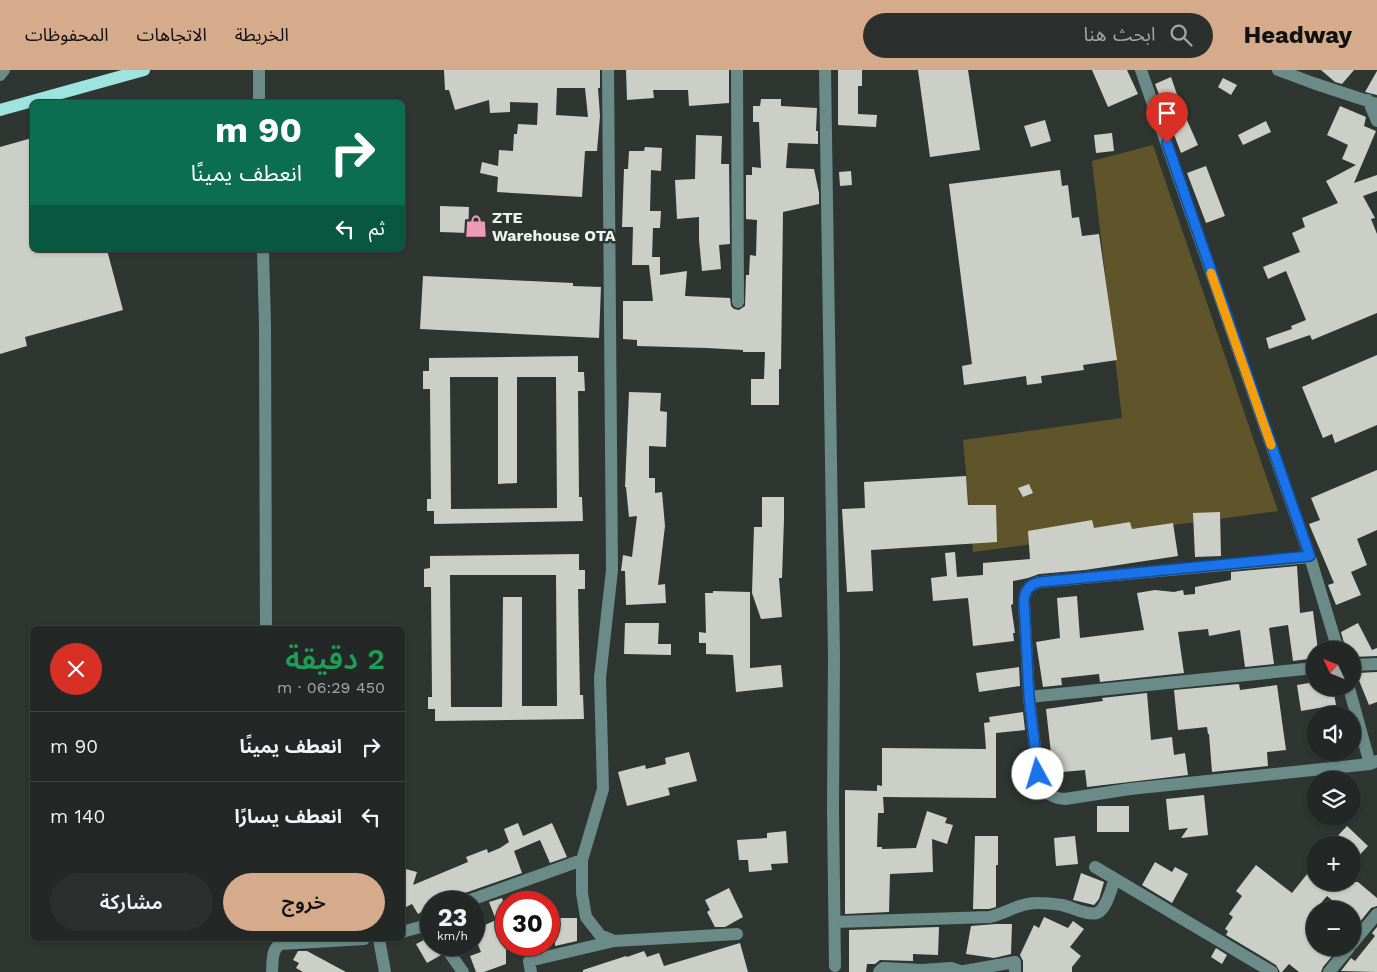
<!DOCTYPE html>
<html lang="ar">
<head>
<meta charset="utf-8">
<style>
  body { margin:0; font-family:"Work Sans","Noto Sans Arabic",sans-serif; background:#2b302e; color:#f1f3f6; direction:rtl; height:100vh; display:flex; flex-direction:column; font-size:19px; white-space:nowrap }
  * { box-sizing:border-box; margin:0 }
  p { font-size:16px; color:#a3a6a7 }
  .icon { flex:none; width:28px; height:28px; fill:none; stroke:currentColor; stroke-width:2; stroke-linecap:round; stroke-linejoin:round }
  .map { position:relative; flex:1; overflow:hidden; direction:ltr }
  .side { position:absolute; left:30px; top:556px; width:375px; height:315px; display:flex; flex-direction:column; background:#232826; border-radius:8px; box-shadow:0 1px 4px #0004,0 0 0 1px #404443; direction:rtl }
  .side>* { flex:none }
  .guide { position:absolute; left:30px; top:30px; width:375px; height:152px; border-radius:8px; box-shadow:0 1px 4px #0004,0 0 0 1px #404443; direction:rtl; background:#0b6e4f; color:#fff; overflow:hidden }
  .needle { width:32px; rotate:313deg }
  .tools { position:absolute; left:1306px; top:571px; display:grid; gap:10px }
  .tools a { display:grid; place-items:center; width:55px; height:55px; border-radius:50%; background:#232826; box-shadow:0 1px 4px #0004,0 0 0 1px #404443; font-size:25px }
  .speed { position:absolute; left:420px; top:821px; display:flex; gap:10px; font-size:25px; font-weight:700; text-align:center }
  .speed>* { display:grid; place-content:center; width:65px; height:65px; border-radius:50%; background:#232826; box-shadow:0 1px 4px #0004,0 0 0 1px #404443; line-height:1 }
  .speed small { font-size:12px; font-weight:400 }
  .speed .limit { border:8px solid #d22; background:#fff; color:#111 }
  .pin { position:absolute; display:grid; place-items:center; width:42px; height:42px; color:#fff; margin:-51px -21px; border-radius:50% 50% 50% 0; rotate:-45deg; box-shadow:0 0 5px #0007 }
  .pin .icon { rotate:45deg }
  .me { position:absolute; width:55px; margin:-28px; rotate:354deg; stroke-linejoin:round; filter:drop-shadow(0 0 4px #0008) }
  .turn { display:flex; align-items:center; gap:18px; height:105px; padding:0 20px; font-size:22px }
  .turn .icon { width:65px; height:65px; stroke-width:2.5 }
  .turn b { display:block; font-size:35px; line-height:42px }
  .then { display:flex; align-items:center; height:48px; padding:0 20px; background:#0003; gap:10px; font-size:19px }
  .round { display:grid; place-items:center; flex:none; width:52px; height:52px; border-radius:26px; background:#2b302e }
  .headline { display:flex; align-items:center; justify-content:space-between; height:85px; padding:0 20px }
  h1 { font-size:30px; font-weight:600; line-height:38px; color:#1e9e55 }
  .primary-button { display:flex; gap:10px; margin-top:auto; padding:10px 20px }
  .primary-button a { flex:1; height:58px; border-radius:30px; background:#d6ab8b; color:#111; font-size:20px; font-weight:600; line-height:58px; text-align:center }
  .primary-button a+a { background:#2b302e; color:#f1f3f6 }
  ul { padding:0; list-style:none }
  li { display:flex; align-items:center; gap:15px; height:70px; padding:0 20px; border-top:1px solid #404443 }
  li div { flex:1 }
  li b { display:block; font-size:19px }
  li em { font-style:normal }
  header { display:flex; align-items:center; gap:30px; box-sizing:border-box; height:70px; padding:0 25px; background:#d6ab8b; color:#111 }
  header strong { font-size:24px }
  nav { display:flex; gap:28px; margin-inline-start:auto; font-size:18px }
  .search { width:350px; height:45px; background:#2b302e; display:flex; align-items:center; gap:12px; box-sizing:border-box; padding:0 18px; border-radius:28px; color:#a3a6a7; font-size:19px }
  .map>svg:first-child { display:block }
</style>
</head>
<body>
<header>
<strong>Headway</strong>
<div class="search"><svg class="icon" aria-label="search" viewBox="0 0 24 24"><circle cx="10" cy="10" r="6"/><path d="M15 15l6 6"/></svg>ابحث هنا</div>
<nav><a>الخريطة</a><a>الاتجاهات</a><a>المحفوظات</a></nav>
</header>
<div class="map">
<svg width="1377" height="902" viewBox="0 0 1377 902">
  <rect width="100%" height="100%" fill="#2f3632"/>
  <!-- green -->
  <path fill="#60552a" d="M1153 75 1278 441 973 482 963 370 1122 348 1092 91Z"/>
  <!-- building -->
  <path fill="#cbcfc7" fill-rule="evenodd" d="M444 0H600V18H598L600 46 597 81H585L582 127 497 122 498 107 480 103 482 92 498 96 499 80 513 81 514 64H517L518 54 537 55 538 33 510 32V42L490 43 489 30 455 40 449 20H445ZM557 18H585L588 47 556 45Z
    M626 0H729V33L689 36 688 20H653L654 28 627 30Z
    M838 0H862V16H858V44L877 45 876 57 838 55Z
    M918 0H968L980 80 930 87Z
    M1092 0H1127L1138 24 1108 37Z
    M1321 0H1354L1342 14 1335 12Z
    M1377 1V25L1365 22Z
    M1171 7 1182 39 1198 75 1181 83 1155 14Z
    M1223 8 1237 15 1231 25 1218 17Z
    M761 29H781V36L817 38 816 61H818V74L788 73 786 98 814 99 819 123V134L783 142 781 299H779V335H751V309H764L765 282H743V280L707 278 637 276V270L623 269V231H653L649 195H632L633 157H622L624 99H628L629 81H644L645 77 662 78 661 101 651 100 650 141H661L660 158H653L652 187H660V205L687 201 685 226 730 228 731 236 734 239 739 240 745 236 746 205H749L750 185 756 186 757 150 746 149V105H752V97L761 98 759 52H753V36H760Z
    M1340 36 1366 47 1364 56 1376 61 1354 113 1377 105V121L1363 126 1375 148 1371 149 1377 164V243L1312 270 1310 265 1269 279 1266 268 1292 259 1291 256 1306 250 1286 201 1268 209 1263 197 1300 182 1292 163 1305 157 1302 148 1338 133 1326 111 1356 95 1342 89 1348 75 1327 65Z
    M1045 50 1051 71 1031 77 1024 56Z
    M1266 51 1271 62 1243 75 1238 65Z
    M1112 63 1114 81 1096 83 1094 65Z
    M696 65 722 66 721 94H729L730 174 719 175 721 199 702 201 699 170V147L677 149 675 110 695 109Z
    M32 68V180H107L123 240 25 267 27 276 0 284V77Z
    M1206 96 1225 146 1206 153 1187 103Z
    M1060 100 1062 116 1068 115 1072 148 1079 147 1082 166 1099 164 1117 290 1083 295 1084 300 1041 306 1042 313 1027 315 1026 306 964 315 962 296 972 294 949 114Z
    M851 101 852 115 840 116 839 102Z
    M440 136 469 137 468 163 440 162Z
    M423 206 573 213V216L601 217 599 268 420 259Z
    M1377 285V355L1335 373 1332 364 1323 368 1302 317Z
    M578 286V302H584L585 321H578L579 427H582L583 451 434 454V441H427V429H431L430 319H423V301H429V288ZM450 307H498V414L517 413V307H556L557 438 451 439Z
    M629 322 661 323 660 341 667 342 666 377 649 376V408H655V423L662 422 665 456 658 515 665 514 666 533 626 535 625 501H621L623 485 632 487 637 446 629 447 626 417H625Z
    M1377 400V460L1357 469 1367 495 1351 502 1361 525 1336 535 1328 515 1334 513 1309 454 1320 450 1311 428Z
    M966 406 968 435H996L997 472 871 480 873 521 847 522 842 439 865 438 864 412Z
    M1029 414 1033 423 1023 427 1018 418Z
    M762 427H784V449L782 508H779L782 547 761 549 752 523 754 457H762Z
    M1220 442 1221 486 1195 487 1193 443Z
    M1092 450 1094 458 1130 452 1132 459 1173 453 1178 486 1085 500 1039 504 1028 508 1013 511V534L1011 535 1015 563H1013L1014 571 973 576 968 528 933 531 931 508 947 506 945 483 955 482 957 507 983 505V493L1030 489 1028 461Z
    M579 484V500H585V519H578L580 625H583L584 649 435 651V639H428V627H432L431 517H424V499L430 498V486ZM450 505H556L557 636H522V527H503L502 637H451Z
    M1297 496 1300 543 1313 541 1318 580H1315V588L1293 591 1288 555 1269 558 1274 594 1245 597 1240 560 1209 566 1208 559 1178 562 1184 603 1100 612 1099 604 1061 608 1062 615 1043 617 1036 572 1060 568 1057 528 1077 526 1080 568 1144 560 1137 523 1155 520 1174 522 1183 520 1184 525 1195 524V517L1231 510V502Z
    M713 521 750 522V598L781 595 783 617 736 622 733 585 706 584V573H699V562L706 563 705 523H713Z
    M625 553H659L658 574H671V585L624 584Z
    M1358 553 1372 580 1377 578V586L1352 587V580H1346L1341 562Z
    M1019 597 1020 616 979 622 976 603Z
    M1377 602V632L1369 635 1358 608 1361 607 1358 603Z
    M1315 612V618H1333L1336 635 1301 641 1297 615Z
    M1239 614 1240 620 1277 615 1286 680 1267 682 1268 696 1212 702 1209 664H1208L1207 657 1178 660 1174 620Z
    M1147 623 1151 670 1172 667 1174 685 1185 683 1188 705 1087 717 1085 700 1051 703 1049 683H1051L1046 639 1103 631 1102 628Z
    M1023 642 1025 660 996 663V728L883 727 884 743H878L877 777H882V779L916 778 927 741 947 748 945 753 953 755 947 774 932 769 933 802 890 804 889 842 845 844V720L877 721V715L882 716V678L986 679 984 653 990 652 989 647Z
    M689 682 697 711 668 718 670 725 627 736 618 702 645 695 646 699 666 694 665 688Z
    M1204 725 1208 765 1181 768 1188 758 1169 760 1166 729Z
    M1097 736H1129V762H1097Z
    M518 753 523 766 552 753 567 787 550 793 540 770 514 781 522 803 462 824 458 829 449 832H431V836L418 844 412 834 406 837 405 840 402 839V798L417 802 413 815 468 792 466 787 487 779 488 783 500 778 509 772 504 759Z
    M1347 756 1368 776 1352 793V775H1329Z
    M786 761 788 793 771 794 772 800 749 802 748 790H739L737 770 767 768V763Z
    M975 766H998V795H996V837L989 839H973Z
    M1075 766 1078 794 1056 796 1054 768Z
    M1155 792 1172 802 1175 797 1188 804 1172 833 1142 815Z
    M1315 794V812H1358L1377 828V836L1371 838 1359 853 1352 847V840H1344L1327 826 1315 840V878L1338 879 1323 897 1321 902H1299L1289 894 1282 902H1280L1276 895 1226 865 1228 861 1225 859 1233 847 1229 844 1242 826 1236 821 1256 795 1292 823Z
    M1081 803 1104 812 1099 829 1094 835 1073 830Z
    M729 818 743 847 725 857H715L707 842 710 840 705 830Z
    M502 828 506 839V894L484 902H476L470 886 481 882 474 865V860L496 850 489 832Z
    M1044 847 1068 858 1073 851 1084 859 1070 877 1081 886 1072 897V902H1023V891L1020 885 1034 855 1039 858Z
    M557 848H577V871L555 876V857H557Z
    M996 854H1012L1011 884 994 888 966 884 971 856Z
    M939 857 938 885 913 884V891L880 890 875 894H867L866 902H849V860Z
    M1377 857V902L1341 901 1351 888 1355 891 1375 866 1372 863Z
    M430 867 431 875H435L441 885 427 893 416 874Z
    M740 873 748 902H583V900L626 886 627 887 644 881 647 887 659 883 664 896Z
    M1216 878 1227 885 1222 894 1211 887Z
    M298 881H307L346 902H303L296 898 299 893 293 890Z"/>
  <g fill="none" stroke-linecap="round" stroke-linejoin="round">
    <!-- minor -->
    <path stroke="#6b8b89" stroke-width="12" d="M259 0V32
      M608 0 612 500 600 608 603 719 582 790V823L586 847 600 865 614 871 737 864
      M737 0 738 232
      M825 0 834 587 833 740 835 896
      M1141 0 1310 487 1338 580
      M1278 0 1313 13 1377 34
      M0 5 4 0
      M1368 30 1377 51
      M263 180 265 256 266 559
      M1310 487 1040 512C1029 514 1024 522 1024 532L1029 627 1039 711C1044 723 1052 728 1065 729L1130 719 1370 694 1377 691
      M1352 595 1377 594
      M1349 618 1370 694
      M1029 627 1315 598
      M1095 797 1272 902
      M465 832 582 790
      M835 852 990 847C1006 843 1022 832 1039 833 1046 833 1055 834 1062 835 1072 837 1087 846 1097 843 1107 839 1111 818 1115 809
      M402 862 431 854
      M379 869 385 902
      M1352 874 1377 844
      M444 875 463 902
      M272 902C273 892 271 880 280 874L364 869
      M531 902 529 891 614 871
      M879 902 883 898 922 900 951 898 960 901
      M959 902 1015 892V902
      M1329 902 1349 878"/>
    <!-- major -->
    <path stroke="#9de3df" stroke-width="12" d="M0 40 144 0"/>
  </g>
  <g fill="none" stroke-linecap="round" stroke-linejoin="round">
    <defs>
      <path id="route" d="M1038 704 1029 626 1024 532C1024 522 1029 514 1040 512L1310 486 1167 73"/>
    </defs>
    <!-- route casing -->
    <use href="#route" stroke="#114b97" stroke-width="12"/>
    <!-- route -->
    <use href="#route" stroke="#1a73e8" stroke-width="9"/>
    <!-- slow -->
    <path stroke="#f59e0b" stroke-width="9" d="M1211 203 1271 375"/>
  </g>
  <!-- icons -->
  <defs>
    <symbol id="shop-bare" viewBox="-9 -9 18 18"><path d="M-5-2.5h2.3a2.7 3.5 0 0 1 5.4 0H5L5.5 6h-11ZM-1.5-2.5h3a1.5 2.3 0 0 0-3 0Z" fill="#ef9ab8" stroke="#2f3632" stroke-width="2.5" paint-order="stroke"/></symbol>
  </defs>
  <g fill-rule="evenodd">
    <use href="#shop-bare" x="460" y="140" width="32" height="32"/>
  </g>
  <g text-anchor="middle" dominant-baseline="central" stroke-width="5" stroke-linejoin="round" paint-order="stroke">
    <!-- poi labels -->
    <g font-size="16" font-weight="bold" fill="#eff3f0" stroke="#2f3632" text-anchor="start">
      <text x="492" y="147">ZTE<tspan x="492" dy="18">Warehouse OTA</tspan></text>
    </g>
  </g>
</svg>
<div class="tools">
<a><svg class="needle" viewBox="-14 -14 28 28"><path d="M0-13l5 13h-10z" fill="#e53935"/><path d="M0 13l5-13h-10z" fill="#a3a6a7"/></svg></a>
<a><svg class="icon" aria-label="sound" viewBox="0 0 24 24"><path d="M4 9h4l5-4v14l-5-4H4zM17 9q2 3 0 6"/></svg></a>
<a><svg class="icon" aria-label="layers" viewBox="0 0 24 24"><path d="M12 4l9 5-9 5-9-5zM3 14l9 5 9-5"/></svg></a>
<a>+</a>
<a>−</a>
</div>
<div class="speed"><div>23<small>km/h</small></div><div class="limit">30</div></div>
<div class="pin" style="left:1167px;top:73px;background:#d93025"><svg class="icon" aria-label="arrive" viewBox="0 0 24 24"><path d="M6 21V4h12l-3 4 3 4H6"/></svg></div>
<svg class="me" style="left:1038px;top:704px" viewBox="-20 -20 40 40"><circle r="19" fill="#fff"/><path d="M0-13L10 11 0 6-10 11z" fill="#1a73e8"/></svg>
<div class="guide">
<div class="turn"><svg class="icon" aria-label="right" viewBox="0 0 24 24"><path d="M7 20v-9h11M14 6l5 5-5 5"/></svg><div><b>90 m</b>انعطف يمينًا</div></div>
<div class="then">ثم<svg class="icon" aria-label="left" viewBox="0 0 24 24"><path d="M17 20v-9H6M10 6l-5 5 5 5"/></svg></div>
</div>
<section class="side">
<div class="headline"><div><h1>2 دقيقة</h1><p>450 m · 06:29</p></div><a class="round" style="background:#d93025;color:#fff"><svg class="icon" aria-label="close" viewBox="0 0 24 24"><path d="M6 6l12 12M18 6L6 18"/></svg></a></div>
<ul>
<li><svg class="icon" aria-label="right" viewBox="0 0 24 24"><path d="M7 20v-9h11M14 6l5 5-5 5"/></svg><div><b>انعطف يمينًا</b></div><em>90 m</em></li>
<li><svg class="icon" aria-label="left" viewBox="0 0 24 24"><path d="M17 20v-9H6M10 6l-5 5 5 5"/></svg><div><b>انعطف يسارًا</b></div><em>140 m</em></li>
</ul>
<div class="primary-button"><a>خروج</a><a>مشاركة</a></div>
</section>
</div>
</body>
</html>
